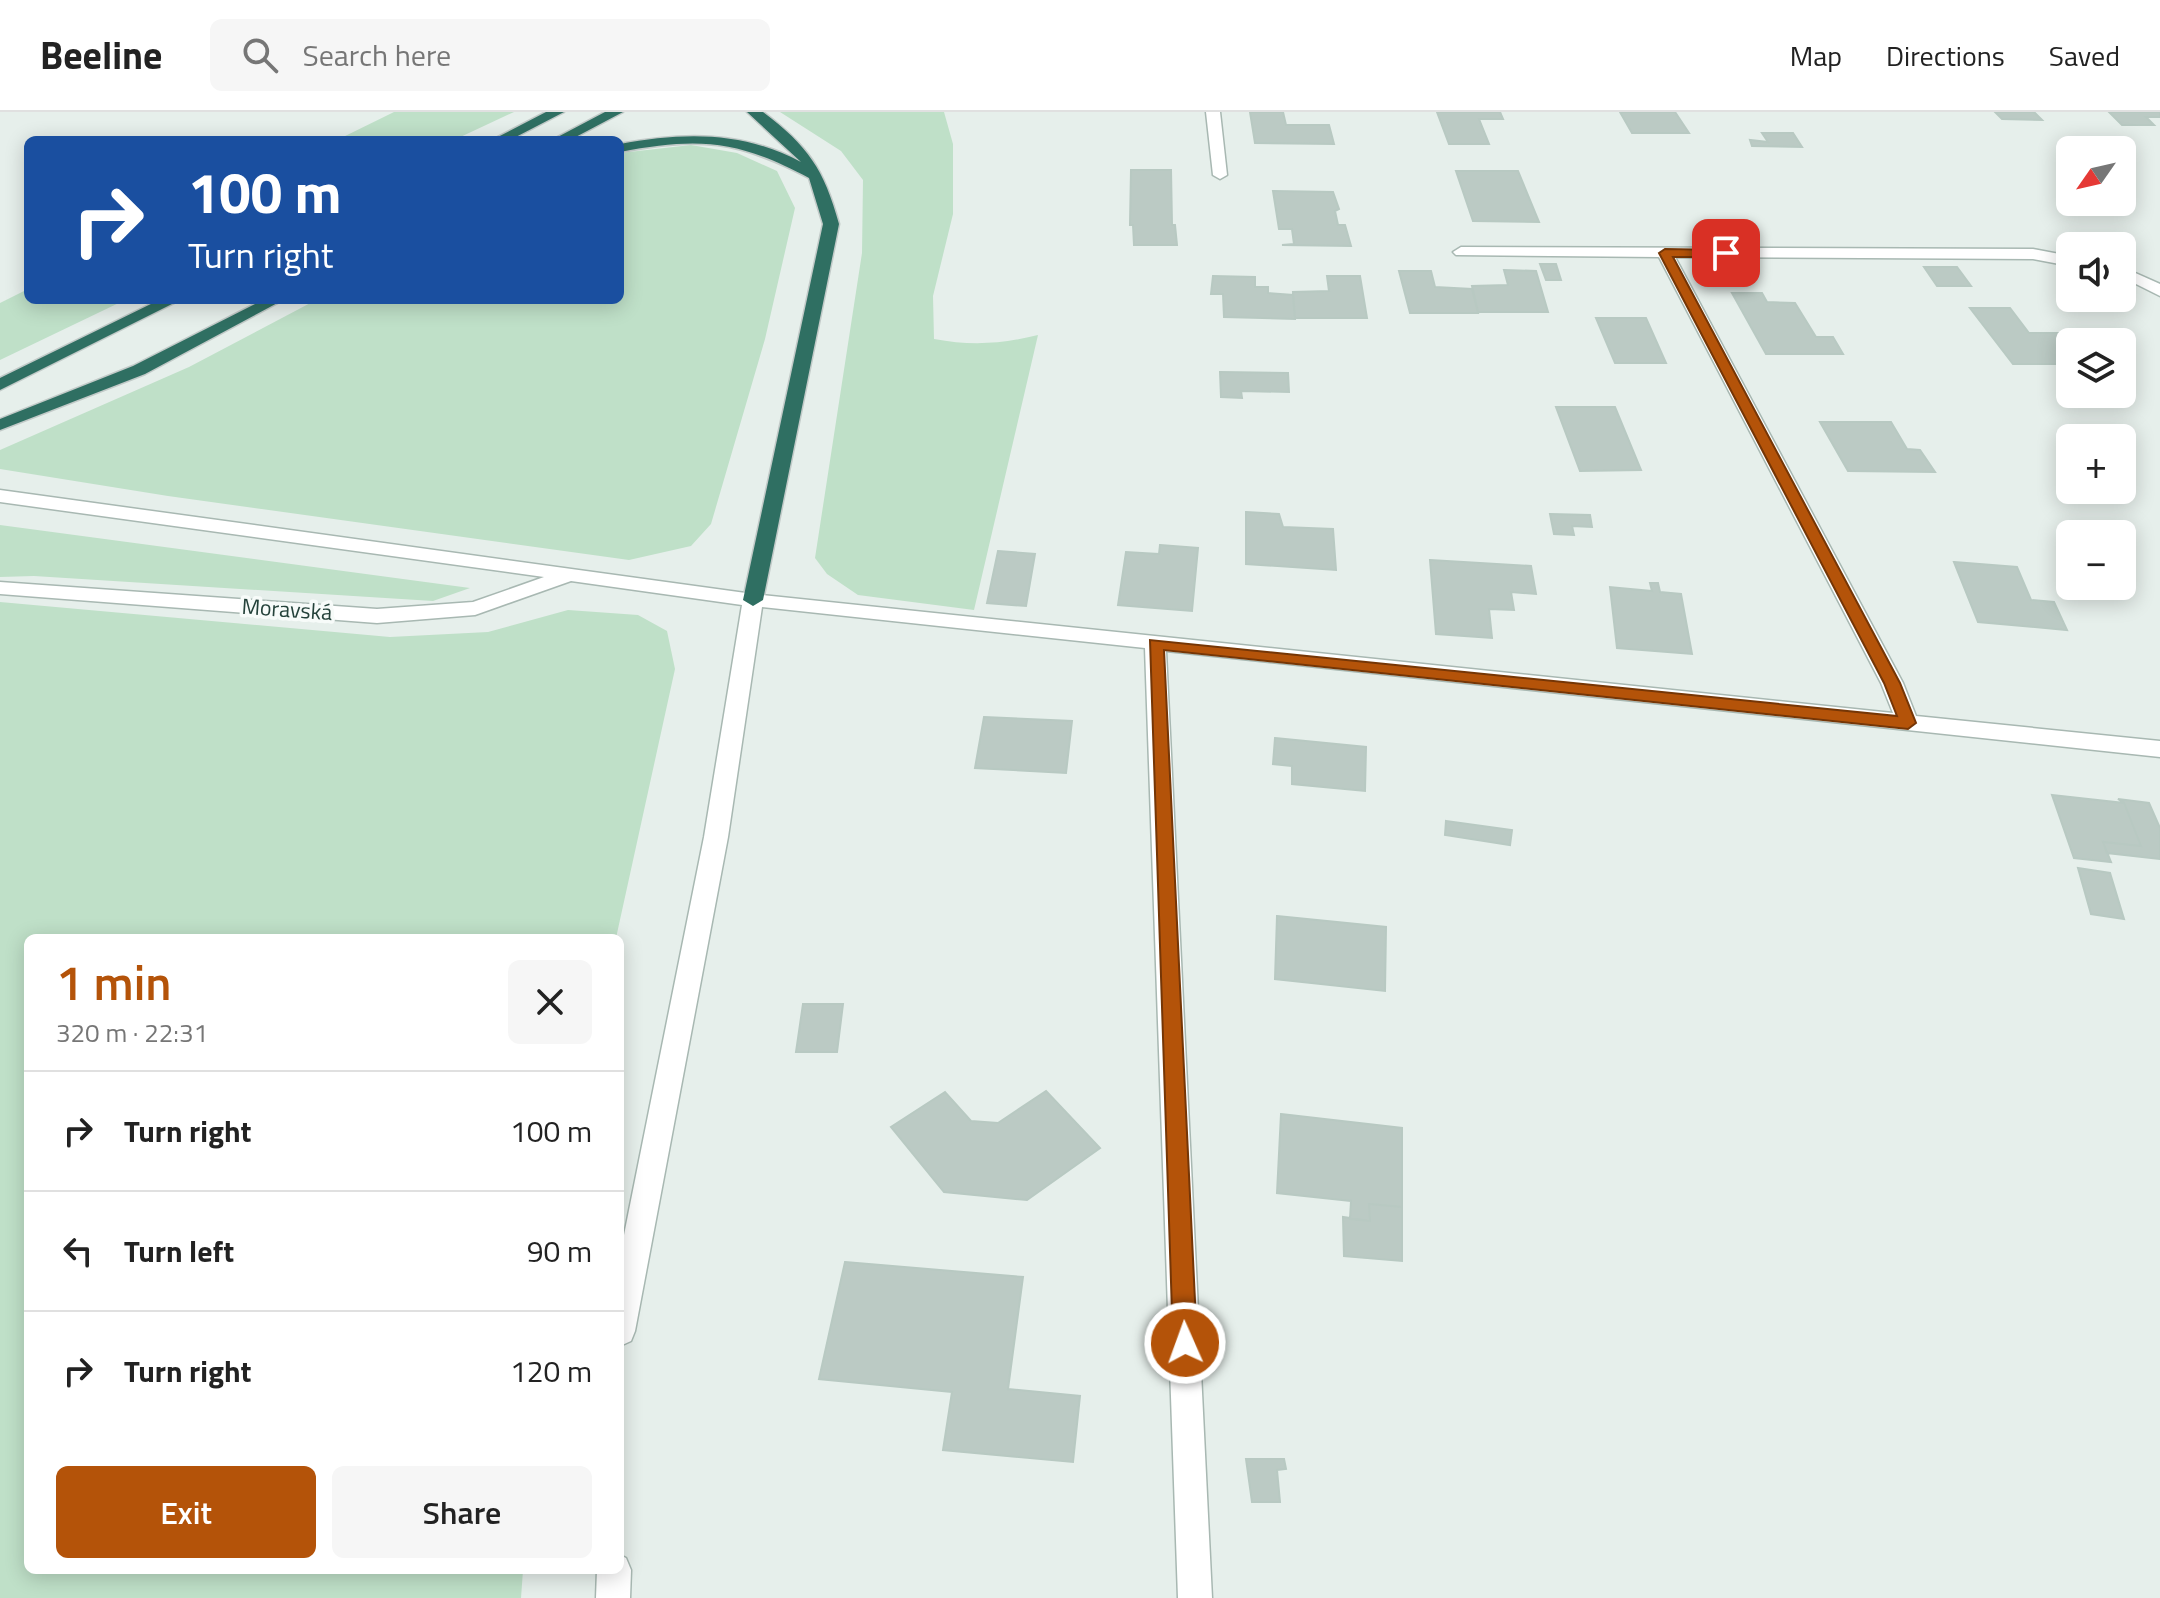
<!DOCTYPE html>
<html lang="en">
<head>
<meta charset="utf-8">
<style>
  body { margin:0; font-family:"Titillium Web",sans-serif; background:#f6f6f6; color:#222; height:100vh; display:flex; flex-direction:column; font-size:30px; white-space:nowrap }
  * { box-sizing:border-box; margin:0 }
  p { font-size:26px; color:#767676 }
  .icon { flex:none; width:44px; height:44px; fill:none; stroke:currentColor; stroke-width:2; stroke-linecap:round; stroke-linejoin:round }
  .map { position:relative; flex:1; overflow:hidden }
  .details { position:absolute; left:24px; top:822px; width:600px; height:640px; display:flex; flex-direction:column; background:#fff; border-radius:12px; box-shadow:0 4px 20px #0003 }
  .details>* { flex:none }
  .banner { position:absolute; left:24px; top:24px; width:600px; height:168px; border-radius:12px; box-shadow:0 4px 20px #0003; background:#1a4fa0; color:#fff; overflow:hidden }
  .needle { width:52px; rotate:236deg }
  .buttons { position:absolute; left:2056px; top:24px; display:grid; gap:16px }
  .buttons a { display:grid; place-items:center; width:80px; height:80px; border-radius:12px; background:#fff; box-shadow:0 4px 20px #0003; font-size:40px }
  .pin { position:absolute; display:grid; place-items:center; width:68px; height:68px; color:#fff; margin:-34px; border-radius:16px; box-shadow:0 4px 12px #0006 }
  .me { position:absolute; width:88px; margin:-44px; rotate:358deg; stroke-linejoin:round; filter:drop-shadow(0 0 6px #0008) }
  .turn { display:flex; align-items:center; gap:28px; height:168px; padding:0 32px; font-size:36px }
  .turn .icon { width:104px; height:104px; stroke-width:2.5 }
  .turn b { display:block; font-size:56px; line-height:68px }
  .round { display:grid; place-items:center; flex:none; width:84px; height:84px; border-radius:12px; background:#f6f6f6 }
  .summary { display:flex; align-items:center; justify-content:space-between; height:136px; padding:0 32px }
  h1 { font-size:48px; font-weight:600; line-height:60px; color:#b45309 }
  .button { display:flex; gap:16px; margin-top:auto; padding:16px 32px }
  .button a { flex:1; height:92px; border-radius:12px; background:#b45309; color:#fff; font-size:32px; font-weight:600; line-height:92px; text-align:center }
  .button a+a { background:#f6f6f6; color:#222 }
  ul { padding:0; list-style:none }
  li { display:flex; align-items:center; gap:24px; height:120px; padding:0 32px; border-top:2px solid #e0e0e0 }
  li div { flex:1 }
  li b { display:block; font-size:30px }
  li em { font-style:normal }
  header { display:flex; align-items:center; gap:48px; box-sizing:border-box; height:112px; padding:0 40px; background:#fff; border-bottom:2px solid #e0e0e0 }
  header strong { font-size:38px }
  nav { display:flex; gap:44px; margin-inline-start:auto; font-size:28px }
  .search { width:560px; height:72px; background:#f6f6f6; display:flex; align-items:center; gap:20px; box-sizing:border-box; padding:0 28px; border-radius:12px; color:#767676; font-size:30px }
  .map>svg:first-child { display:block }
</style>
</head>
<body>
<header>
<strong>Beeline</strong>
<div class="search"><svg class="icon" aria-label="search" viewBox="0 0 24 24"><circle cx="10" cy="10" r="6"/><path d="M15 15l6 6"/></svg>Search here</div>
<nav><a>Map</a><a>Directions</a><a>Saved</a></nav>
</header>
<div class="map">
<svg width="2160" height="1486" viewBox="0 0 2160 1486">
  <rect width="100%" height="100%" fill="#e6efeb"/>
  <!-- green -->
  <path fill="#bfe0c8" d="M394 0H514L454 28H337Z
    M780 0H944L953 32V102L933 184 934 227C971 234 1002 232 1038 223L974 498 858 483 827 462 815 446 862 141 863 68 841 39Z
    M691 33 737 41 777 59 795 96 765 227 711 412 691 434 629 448 168 384 0 357V338L189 255 316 188H620V41Z
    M28 177V188H125L0 248V191Z
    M0 413 470 476 433 489 34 464 0 465Z
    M0 490 390 525 488 520 568 498 638 503 667 519 675 557 616 826H28V1458H523L521 1486H0Z"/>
  <!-- building -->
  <path fill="#bbcac4" stroke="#b8c9c2" stroke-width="2" d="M1250 0H1283L1286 13H1329L1334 32 1255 31Z
    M1437 0H1500L1503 7H1479L1489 32H1449Z
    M1620 0H1675L1689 21H1632Z
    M1995 0H2034L2042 8 2002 7Z
    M2109 0H2160V5H2146L2154 13H2122Z
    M1762 21H1793L1802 35 1752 34 1750 28 1768 30Z
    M1131 58H1171L1172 113H1175L1177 133H1134L1133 113H1130Z
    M1456 59H1518L1539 110 1473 109Z
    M1273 79 1333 80 1339 97 1335 99 1338 113H1345L1351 134 1282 133 1294 132 1292 117H1279Z
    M1540 152H1556L1561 168H1546Z
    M1924 155H1957L1971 174H1937Z
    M1504 158 1536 159 1548 200H1478L1472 174 1508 173Z
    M1399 159H1431L1435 175 1472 177 1478 201H1410Z
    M1213 164 1255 165V175H1268V181L1293 183 1295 207 1224 205 1223 182H1211Z
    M1327 164H1360L1367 206H1295L1293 180 1329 179Z
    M1732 181H1762L1767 190 1795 191 1816 225H1833L1843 242H1766Z
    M1970 196H2010L2029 221H2076L2083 230H2070V252H2013Z
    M1596 206H1646L1666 251H1615Z
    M1220 260 1288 261 1289 280 1241 279 1242 286 1221 285Z
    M1556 295H1615L1641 358 1580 359Z
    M1820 310H1891L1907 337 1920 338 1935 360 1848 359Z
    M1246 400 1279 402 1283 415 1333 417 1336 458 1246 452Z
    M1550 402 1590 403 1592 415 1572 414 1574 423 1554 422Z
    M1160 433 1198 436 1192 499 1118 493 1126 440 1159 442Z
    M998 439 1035 442 1026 494 987 491Z
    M1430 448 1531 454 1536 482 1511 480 1514 498 1489 497 1492 526 1436 522Z
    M1954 450 2017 455 2031 488 2054 490 2067 518 1978 510Z
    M1650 471H1658L1660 480 1681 482 1692 542 1617 536 1610 475 1652 479Z
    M984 605 1072 609 1066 661 975 656Z
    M1275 626 1366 635 1365 679 1292 672V654L1273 652Z
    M2052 683 2124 691 2141 734 2103 730 2111 750 2074 746Z
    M2118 687 2149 691 2160 716V747L2107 741 2103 730 2141 734 2124 691Z
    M1446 709 1512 718 1510 733 1445 723Z
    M2078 756 2110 761 2124 807 2091 802Z
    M1277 804 1386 815 1385 879 1275 867Z
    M803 892H843L837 940H796Z
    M1046 979 1100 1036 1027 1088 944 1080 891 1015 945 980 971 1009 998 1011Z
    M1281 1002 1402 1016V1095L1369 1092 1370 1109 1350 1107 1351 1089 1277 1081Z
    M1369 1092 1402 1095V1149L1344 1144 1343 1105 1370 1109Z
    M845 1150 1023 1165 1008 1277 1080 1284 1073 1350 943 1338 952 1280 819 1267Z
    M1246 1347H1284L1286 1357 1277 1358 1280 1390H1252Z"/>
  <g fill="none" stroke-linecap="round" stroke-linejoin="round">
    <defs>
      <path id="minor" d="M1206 0H1220L1227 63 1220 67 1213 63Z
        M1461 135 2033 137 2070 144V154L2033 147 1675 145 1903 571 1916 604 2160 629V645L1166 539 1212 1486H1178L1145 536 762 495 728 725 635 1219 631 1229 620 1234V1143L704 725 742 493 571 469 475 503 377 511 0 482V470L377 497 473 490 544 465 0 390V378L753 482 1893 601 1881 571 1659 145 1456 143 1453 140Z
        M2122 155 2160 172V184L2122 165Z
        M620 1443 626 1446 631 1458 630 1486H596L597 1458H620Z"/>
      <path id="highway" d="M546 0H564L510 28H492Z
        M605 0H623L570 28H552Z
        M747 0H763C808 34 824 57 839 112L763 488 753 494 743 488 823 112 809 66C738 28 699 25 620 40V32C684 20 743 19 801 50Z
        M159 188H180L0 278V266Z
        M263 188H283L145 262 0 318V307L133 254Z"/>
    </defs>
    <!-- minor casing -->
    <use href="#minor" stroke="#a8b8b2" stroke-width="3"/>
    <!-- highway casing -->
    <use href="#highway" stroke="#c2cac8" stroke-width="3"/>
    <!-- minor -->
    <use href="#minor" fill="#fff" fill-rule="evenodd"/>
    <!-- highway -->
    <use href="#highway" fill="#2f6f62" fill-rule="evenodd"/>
  </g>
  <!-- route -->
  <path fill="#b45309" stroke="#753606" stroke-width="2" d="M1665 137 1726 138 1732 141 1726 145H1673L1900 571 1916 611 1908 617 1164 538 1197 1231 1193 1239 1185 1242 1177 1239 1173 1231 1150 528 1897 604 1884 571 1659 141Z"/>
  <g text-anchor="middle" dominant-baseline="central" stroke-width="7" stroke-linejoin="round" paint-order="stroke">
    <!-- street labels -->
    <g font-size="22" fill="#24423a" stroke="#f7fbf9">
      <text transform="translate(287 497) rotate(4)">Moravská</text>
    </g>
  </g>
</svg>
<div class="buttons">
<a><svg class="needle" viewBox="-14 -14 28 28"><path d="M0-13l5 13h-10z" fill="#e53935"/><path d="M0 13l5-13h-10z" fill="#767676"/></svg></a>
<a><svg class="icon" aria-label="sound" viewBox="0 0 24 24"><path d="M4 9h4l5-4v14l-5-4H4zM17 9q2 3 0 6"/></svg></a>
<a><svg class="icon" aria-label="layers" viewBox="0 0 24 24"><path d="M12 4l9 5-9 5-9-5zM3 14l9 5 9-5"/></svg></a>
<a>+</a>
<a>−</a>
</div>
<div class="pin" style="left:1726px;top:141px;background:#d93025"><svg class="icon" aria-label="arrive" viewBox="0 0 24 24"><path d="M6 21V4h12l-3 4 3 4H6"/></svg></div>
<svg class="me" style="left:1185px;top:1231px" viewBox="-20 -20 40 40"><circle r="17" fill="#b45309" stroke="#fff" stroke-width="3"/><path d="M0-11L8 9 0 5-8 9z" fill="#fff"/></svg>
<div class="banner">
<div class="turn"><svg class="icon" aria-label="right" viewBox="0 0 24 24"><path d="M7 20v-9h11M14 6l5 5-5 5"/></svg><div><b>100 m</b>Turn right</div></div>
</div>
<section class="details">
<div class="summary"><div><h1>1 min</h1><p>320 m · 22:31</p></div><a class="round"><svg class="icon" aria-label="close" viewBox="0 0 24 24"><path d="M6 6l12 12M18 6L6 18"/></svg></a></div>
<ul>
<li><svg class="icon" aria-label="right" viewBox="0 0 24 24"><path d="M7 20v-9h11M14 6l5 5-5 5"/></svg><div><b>Turn right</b></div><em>100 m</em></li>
<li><svg class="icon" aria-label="left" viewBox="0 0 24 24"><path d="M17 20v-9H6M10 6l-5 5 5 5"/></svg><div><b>Turn left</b></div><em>90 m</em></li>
<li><svg class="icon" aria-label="right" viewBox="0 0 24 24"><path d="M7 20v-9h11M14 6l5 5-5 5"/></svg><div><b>Turn right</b></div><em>120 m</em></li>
</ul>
<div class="button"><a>Exit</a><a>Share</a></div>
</section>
</div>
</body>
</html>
